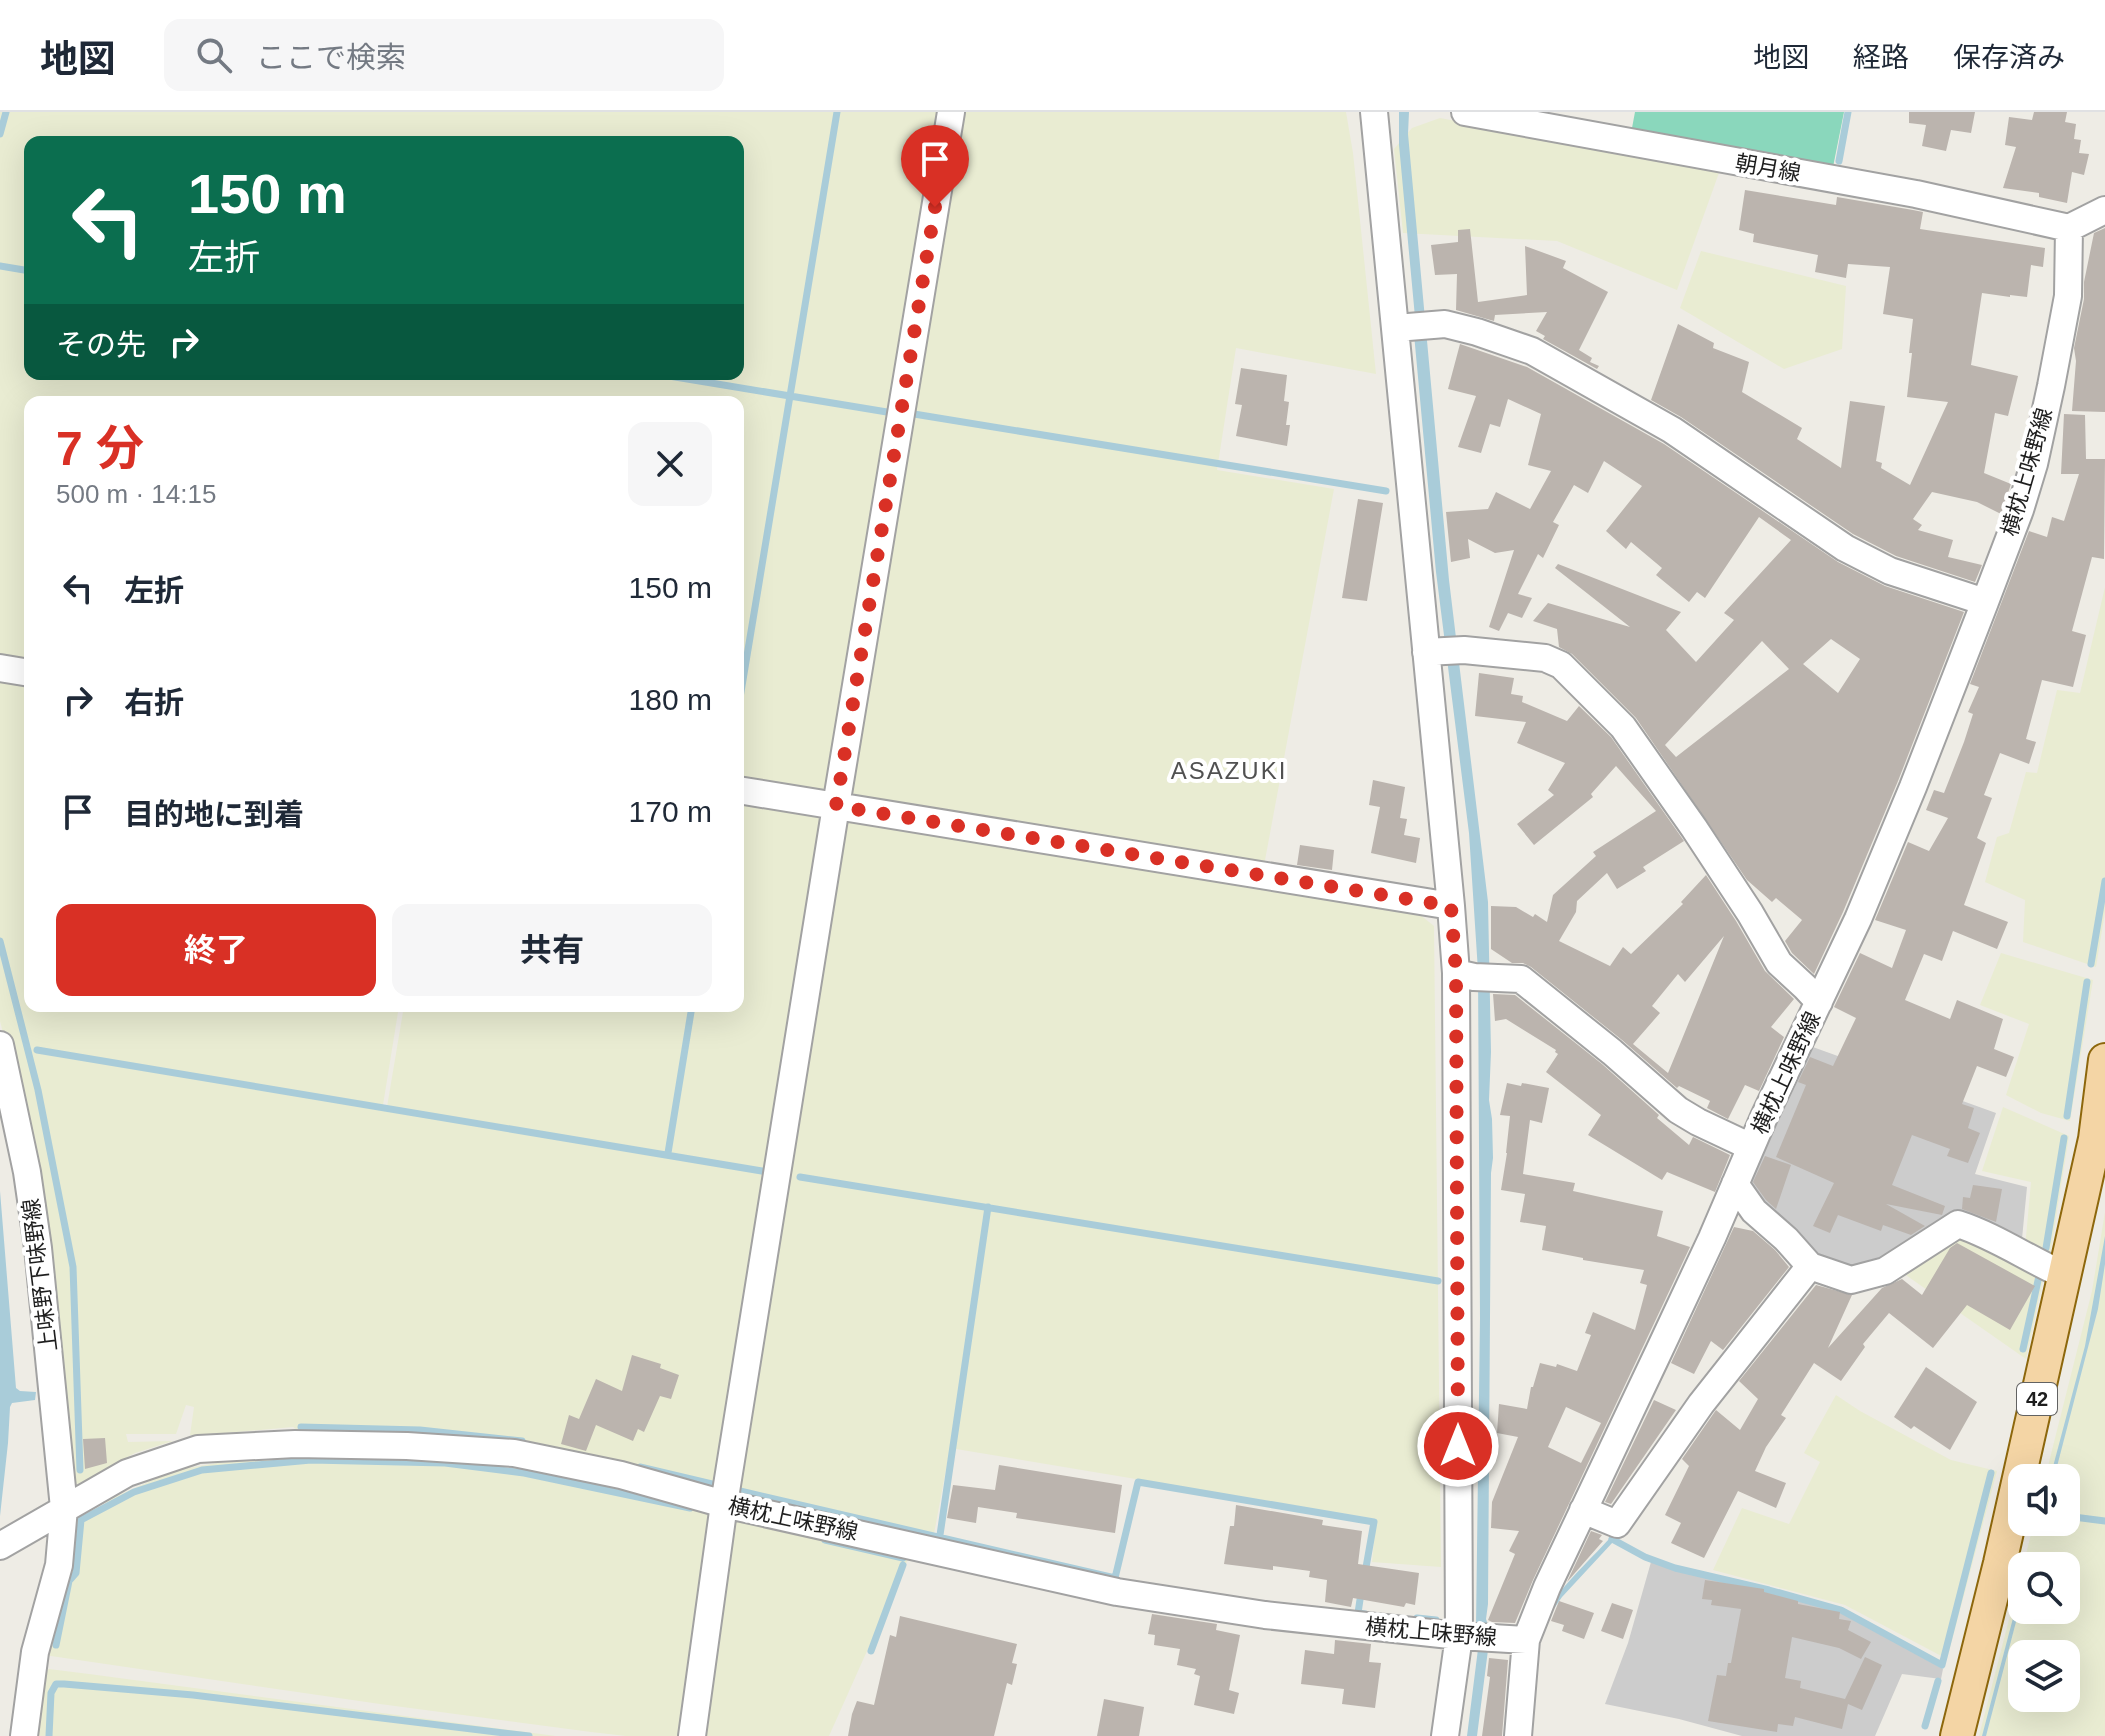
<!DOCTYPE html>
<html lang="ja">
<head>
<meta charset="utf-8">
<style>
  body { margin:0; font-family:Helvetica,"Noto Sans JP",sans-serif; background:#f6f6f7; color:#1f2937; height:100vh; display:flex; flex-direction:column; font-size:30px; white-space:nowrap }
  * { box-sizing:border-box; margin:0 }
  p { font-size:26px; color:#747a83 }
  .icon { flex:none; width:44px; height:44px; fill:none; stroke:currentColor; stroke-width:2; stroke-linecap:round; stroke-linejoin:round }
  .map { position:relative; flex:1; overflow:hidden }
  .sheet { position:absolute; left:24px; top:284px; width:720px; height:616px; display:flex; flex-direction:column; background:#fff; border-radius:16px; box-shadow:0 8px 32px #0002 }
  .sheet>* { flex:none }
  .banner { position:absolute; left:24px; top:24px; width:720px; height:244px; border-radius:16px; box-shadow:0 8px 32px #0002; background:#0b6e4f; color:#fff; overflow:hidden }
  .fabs { position:absolute; left:2008px; top:1352px; display:grid; gap:16px }
  .fabs a { display:grid; place-items:center; width:72px; height:72px; border-radius:16px; background:#fff; box-shadow:0 8px 32px #0002; font-size:40px }
  .pin { position:absolute; display:grid; place-items:center; width:68px; height:68px; color:#fff; margin:-82px -34px; border-radius:50% 50% 50% 0; rotate:-45deg; box-shadow:0 0 8px #0007 }
  .pin .icon { rotate:45deg }
  .me { position:absolute; width:88px; margin:-44px; rotate:0deg; stroke-linejoin:round; filter:drop-shadow(0 0 6px #0008) }
  .turn { display:flex; align-items:center; gap:28px; height:168px; padding:0 32px; font-size:36px }
  .turn .icon { width:104px; height:104px; stroke-width:2.5 }
  .turn b { display:block; font-size:56px; line-height:68px }
  .then { display:flex; align-items:center; height:76px; padding:0 32px; background:#0003; gap:16px; font-size:30px }
  .round { display:grid; place-items:center; flex:none; width:84px; height:84px; border-radius:16px; background:#f6f6f7 }
  .head { display:flex; align-items:center; justify-content:space-between; height:136px; padding:0 32px }
  h1 { font-size:48px; font-weight:700; line-height:60px; color:#d93025 }
  .action { display:flex; gap:16px; margin-top:auto; padding:16px 32px }
  .action a { flex:1; height:92px; border-radius:16px; background:#d93025; color:#fff; font-size:32px; font-weight:700; line-height:92px; text-align:center }
  .action a+a { background:#f6f6f7; color:#1f2937 }
  ul { padding:0; list-style:none }
  li { display:flex; align-items:center; gap:24px; height:112px; padding:0 32px }
  li div { flex:1 }
  li b { display:block; font-size:30px }
  li em { font-style:normal }
  header { display:flex; align-items:center; gap:48px; box-sizing:border-box; height:112px; padding:0 40px; background:#fff; border-bottom:2px solid #e0e1e3 }
  header strong { font-size:38px }
  nav { display:flex; gap:44px; margin-inline-start:auto; font-size:28px }
  .search { width:560px; height:72px; background:#f6f6f7; display:flex; align-items:center; gap:20px; box-sizing:border-box; padding:0 28px; border-radius:16px; color:#747a83; font-size:30px }
  .map>svg:first-child { display:block }
</style>
</head>
<body>
<header>
<strong>地図</strong>
<div class="search"><svg class="icon" aria-label="search" viewBox="0 0 24 24"><circle cx="10" cy="10" r="6"/><path d="M15 15l6 6"/></svg>ここで検索</div>
<nav><a>地図</a><a>経路</a><a>保存済み</a></nav>
</header>
<div class="map">
<svg width="2105" height="1624" viewBox="0 0 2105 1624">
  <rect width="100%" height="100%" fill="#eeece5"/>
  <!-- religious -->
  <path fill="#ccc" d="M1810 934 1996 1001 1975 1062 2027 1075 2021 1137 1872 1158 1812 1150 1751 1084 1749 1066Z
    M1651 1450 1710 1467 1770 1479 1842 1500 1943 1557 1941 1567 1902 1562 1875 1624H1742L1679 1607 1605 1592 1628 1531Z"/>
  <!-- farmland -->
  <path fill="#e9ecd2" fill-rule="evenodd" d="M0 0H946L834 681 738 671V290H30V554L0 549ZM30 30H738V262H30Z
    M955 0H1346L1353 41 1376 262 1236 236 1217 358 1334 377 1263 759 851 689 844 679Z
    M1440 6 1720 58 1677 178 1557 129 1403 121 1394 37 1412 16Z
    M1701 139 1846 174 1842 237 1784 257 1680 196Z
    M2105 475V800L2096 855 2023 830 2025 788 1985 770 1997 725 2009 721 2026 660 2037 661 2057 578 2080 581Z
    M0 564 30 568V894H399L383 993 387 995 404 894H738V684L827 699 715 1377 303 1322 293 1315 193 1324 190 1323 194 1295 186 1293 176 1322H126L128 1330 173 1329 135 1341 78 1372 74 1371 70 1356 66 1288 60 1280 17 976 0 909Z
    M842 705 1409 794 1434 814 1441 1455 1372 1450 1376 1407 950 1336 933 1427 732 1380Z
    M2001 841 2093 868 2070 1009 2041 1001 2006 983 2029 912 1980 893Z
    M2003 995 2069 1024 2050 1143 2025 1136 2031 1070 1982 1059Z
    M2105 1100V1624H1979L2022 1457V1498H2066V1454H2023L2034 1410H2066V1366H2045L2092 1179ZM2022 1542H2066V1586H2022Z
    M1959 1121 2044 1164 2026 1247 1900 1159Z
    M1836 1283 1860 1299 1951 1348 1997 1359 1947 1547 1845 1493 1713 1458 1742 1396 1789 1412 1820 1350 1804 1341Z
    M302 1344 400 1345 490 1352 507 1357 516 1356 568 1366 711 1397 687 1624H626L591 1620 380 1592 44 1543 79 1405 100 1395 112 1386 162 1364 182 1357 217 1351Z
    M738 1404 909 1445 829 1624H698L731 1408Z
    M49 1557 89 1562 556 1624H32L45 1559Z"/>
  <!-- pitch -->
  <path fill="#8ad7bc" d="M1635 0H1844L1833 55 1632 16Z"/>
  <!-- water -->
  <path fill="#a9ccd9" d="M1399 0H1409L1408 22 1449 468 1488 790 1491 940 1489 988 1492 1007 1493 1046 1491 1061 1488 1492 1486 1507 1489 1516 1476 1515 1480 1206 1478 859 1469 721 1436 460 1414 222 1415 205 1399 33Z
    M0 1079 16 1276 20 1279 36 1280 35 1288 12 1291 10 1295 8 1331 0 1404Z
    M2105 1124V1152L2098 1197 2054 1366H2050L2085 1234Z
    M1609 1427 1613 1430 1562 1485 1544 1511 1538 1533C1539 1526 1538 1516 1541 1509 1549 1486 1592 1446 1609 1427Z
    M2022 1472V1487L1986 1624H1982Z
    M1478 1537 1488 1538 1477 1624H1467Z"/>
  <g fill="none" stroke-linecap="round" stroke-linejoin="round">
    <!-- stream -->
    <path stroke="#a9ccd9" stroke-width="7" d="M0 22 6 0
      M1839 49 1848 0
      M0 154 30 159
      M657 262 893 301
      M914 302 1386 379
      M738 598 837 0
      M0 829 38 978 73 1155 80 1358
      M2091 852 2105 769
      M37 938 768 1060
      M2067 1004 2087 870
      M668 1041 692 894
      M800 1065 1438 1169
      M2046 1136 2064 1026
      M2023 1237 2039 1164
      M301 1315 420 1318 522 1329
      M640 1355 712 1372
      M740 1379 1115 1466 1138 1370 1374 1410 1365 1461
      M2066 1404 2105 1409
      M940 1423 988 1095
      M1612 1427 1645 1445 1675 1456 1769 1478 1841 1498 1942 1553 1991 1361
      M825 1428 903 1446
      M1361 1481 1358 1501 1365 1502
      M1417 1506 1436 1508
      M56 1533 69 1469 76 1461 81 1408 134 1380 202 1358 311 1348 445 1351 524 1361 690 1396
      M871 1539 903 1453
      M1925 1614 1938 1569
      M49 1624 51 1581 56 1572H64L193 1583 529 1624"/>
  </g>
  <!-- building -->
  <path fill="#bbb4ae" fill-rule="evenodd" d="M1909 0H1975L1971 21 1951 18 1946 39 1922 34 1926 13 1909 11Z
    M2034 0H2067L2065 10 2076 12 2074 27 2081 28 2079 41 2089 42 2084 63 2072 60 2067 91 2039 85V81L2003 76 2016 35 2005 33 2009 5 2032 8Z
    M1745 78 1836 93 1837 85 1913 98 1923 100 1920 117 2045 136 2043 155 2031 153 2027 185 2010 183V185L1982 181 1971 253 2018 264 2008 304 1995 301 1984 361 2011 372 2001 402 1977 390 1932 380 1913 407 1922 413 1918 418 1953 428 1948 445 1982 453 1975 470 1896 444 1853 422 1681 305 1651 288 1678 212 1714 231 1713 236 1749 250 1742 280 1802 316 1797 327 1841 356 1850 289 1885 294 1876 349 1882 351 1881 356 1910 373 1948 290 1907 285 1912 241H1909L1913 207 1883 202 1890 155 1848 152 1846 166 1815 160 1818 143 1753 130 1754 122 1739 118Z
    M2105 116V300L2072 299 2076 249 2074 236 2084 187V170L2094 121Z
    M1470 117 1478 190 1527 183 1525 134 1566 149 1563 156 1608 180 1579 238 1592 246 1590 250 1599 254 1597 257 1543 227 1545 224 1536 219 1547 200 1495 203 1494 209 1456 198 1457 162 1435 163 1431 133 1458 130V118Z
    M1460 232 1527 255 1664 332 1838 450 1885 474 1964 500 1898 669 1843 800 1814 862 1792 841 1785 829 1802 808 1776 786 1772 790 1747 768 1636 606 1572 542 1559 535 1557 517 1533 509 1548 491 1630 515 1555 456 1558 452 1681 500 1666 518 1696 550 1734 508 1724 501 1791 428 1759 405 1705 486 1697 480 1689 490 1656 463 1662 456 1631 430 1626 437 1606 419 1642 374 1604 349 1588 381 1574 373 1553 410 1559 413 1543 446 1538 442 1518 482 1532 486 1522 506 1508 501 1499 519 1489 515 1514 438 1495 441 1468 427 1470 446 1451 450 1446 400 1488 397 1496 380 1530 397 1551 359 1528 353 1541 302 1508 287 1500 315 1490 312 1481 341 1458 335 1476 284 1448 277ZM1831 527 1860 547 1838 581 1803 552ZM1762 529 1789 557 1676 645 1665 633Z
    M1241 256 1287 263 1284 289 1289 290 1286 313H1290L1287 334 1236 324 1242 293 1235 292Z
    M2064 302 2085 303 2086 347H2105L2104 447 2092 445 2072 519 2086 523 2073 575 2042 568 2026 627 2036 630 2029 652 2000 641 1984 683 1992 686 1977 726 1986 731 1964 793 2008 810 1997 837 1953 819 1942 849 1924 842 1905 888 1950 907 1957 888 2003 907 1994 937 2014 945 2006 965 1977 954 1962 992 1974 996 1968 1016 1980 1021 1968 1051 1947 1044 1950 1037 1912 1023 1892 1073 1945 1094 1942 1103 1886 1092 1925 1114 1911 1123 1883 1113 1881 1119 1838 1103 1830 1121 1813 1114 1834 1071 1776 1045 1806 973 1798 970 1810 945 1833 954 1856 906 1834 895 1860 841 1892 856 1906 818 1875 808 1908 730 1929 739 1948 706 1926 698 1934 678 1944 681 1964 630 1973 602 1968 600 1979 575 1970 572 2029 419 2047 425 2052 405 2064 409 2079 362H2061Z
    M1358 387 1383 391 1367 489 1342 486Z
    M1479 561 1514 566 1511 582 1523 584 1522 590 1567 609 1579 594 1611 625 1684 729 1643 755 1646 759 1617 777 1607 761 1577 789 1576 800 1559 829 1610 854 1623 835 1631 842 1683 792 1681 790 1706 763 1736 809 1765 859 1794 887 1771 915 1784 925 1759 979 1745 973 1728 1007 1707 996 1710 989 1679 974 1677 976 1622 928 1531 855 1523 851H1512L1491 837V794L1516 795 1533 805 1535 802 1547 810 1553 783 1596 744 1593 740 1656 699 1616 654 1591 682 1593 685 1534 733 1517 712 1554 683 1548 678 1565 651 1517 631 1526 610 1475 604ZM1724 824 1680 932 1668 961 1633 932 1660 901 1652 894 1678 862 1685 870Z
    M1373 668 1405 675 1400 706 1407 707 1404 723 1420 726 1416 751 1371 741 1380 695 1369 693Z
    M1300 733 1334 738 1332 758 1297 753Z
    M1493 882 1515 883 1602 952 1659 1003 1657 1006 1689 1033 1693 1025 1730 1043 1715 1080 1667 1060 1662 1068 1588 1023 1601 1003 1546 960 1558 942 1555 940 1556 938 1506 907 1495 909Z
    M1507 971 1521 974 1522 971 1549 976 1542 1011 1530 1008 1523 1062 1575 1071 1573 1079 1663 1099 1657 1124 1690 1135 1533 1468 1515 1511 1492 1510 1488 1508 1515 1442 1509 1439 1519 1419 1491 1416 1492 1390 1518 1325 1497 1321 1499 1292 1527 1297 1531 1275H1533L1540 1251 1556 1255 1557 1252 1577 1259 1591 1223 1585 1221 1593 1200 1635 1218 1647 1173 1640 1171 1644 1158 1583 1148V1146L1542 1138 1546 1114 1520 1110 1525 1082 1501 1078 1507 1041H1506L1510 1004 1500 1003ZM1566 1295 1601 1311 1581 1351 1548 1335Z
    M1765 1044 1791 1053 1776 1097 1766 1088 1753 1070Z
    M1973 1073 2002 1077 1996 1110 1962 1097 1963 1085 1970 1086Z
    M1734 1115 1753 1119 1775 1138 1789 1155 1723 1238 1711 1229 1694 1262 1671 1251Z
    M1957 1131 2035 1174 2010 1218 1967 1193 1933 1236 1889 1201 1863 1232 1865 1235 1841 1269 1814 1251 1781 1303 1786 1306 1766 1335 1755 1359 1786 1371 1776 1396 1738 1379 1704 1446 1671 1431 1681 1411 1665 1403 1689 1354 1682 1347 1716 1298 1740 1318 1758 1287 1739 1269 1816 1173 1852 1183 1828 1236 1882 1176 1902 1167 1922 1183 1950 1136Z
    M632 1243 661 1252 660 1256 679 1263 671 1287 660 1284 644 1320 638 1317 633 1329 596 1313 586 1339 561 1332 569 1303 579 1307 596 1267 622 1279Z
    M1926 1255 1977 1290 1950 1338 1914 1314 1911 1317 1894 1305Z
    M1654 1288 1676 1298 1611 1392 1605 1390Z
    M105 1326 107 1351 85 1357 83 1327Z
    M999 1353 1122 1373 1115 1421 1016 1406 1017 1401 978 1395 976 1411 947 1406 953 1373 995 1378Z
    M1236 1393 1323 1408 1322 1413 1362 1419 1358 1452 1419 1461 1415 1493 1406 1491 1404 1495 1353 1486 1351 1495 1325 1490 1327 1468 1309 1465 1310 1459 1273 1454V1458L1224 1452 1230 1414H1234Z
    M1591 1419 1602 1423 1599 1427 1603 1429 1567 1470Z
    M1705 1468 1764 1477V1480L1798 1489V1492L1840 1500 1839 1507 1851 1509 1848 1518 1871 1530 1861 1547 1839 1536 1792 1525 1785 1566 1801 1569 1800 1576 1845 1587 1865 1545 1882 1553 1862 1598 1848 1592 1842 1617 1795 1605 1793 1614 1778 1612 1777 1620 1708 1609 1717 1563 1726 1564 1728 1551H1731L1741 1497 1711 1493 1712 1488 1702 1487Z
    M1559 1489 1594 1501 1584 1527 1562 1519 1564 1513 1551 1509Z
    M1612 1491 1633 1498 1623 1527 1601 1519Z
    M1152 1502 1217 1512 1216 1518 1240 1523 1229 1578 1239 1581 1234 1602 1194 1593 1200 1564 1194 1562 1196 1557 1177 1553 1180 1537 1154 1533 1155 1523 1148 1522Z
    M900 1504 1017 1532 1012 1551 1017 1552 1012 1573 1007 1571 994 1624H848L852 1602 857 1589 874 1593 890 1523 896 1525Z
    M1335 1528 1371 1532 1369 1550 1381 1551 1375 1596 1342 1592 1344 1577 1301 1572 1305 1538 1334 1542Z
    M1489 1546 1508 1548 1502 1624H1482L1490 1565 1487 1564Z
    M1104 1587 1144 1595 1139 1624H1097Z"/>
  <g fill="none" stroke-linecap="round" stroke-linejoin="round">
    <defs>
      <path id="minor" d="M1374 0 1451 794 1456 861 1459 1524 1445 1624
        M1465 0 1916 82 2069 116
        M2069 116 2105 98
        M1396 216 1445 212 1477 220 1532 239 1672 318 1845 436 1890 459 1985 490
        M1426 540 1464 538 1545 546 1561 553 1623 615 1694 716 1750 801 1779 851 1805 875 1819 890
        M0 556 30 561
        M738 678 1451 794
        M1456 861 1474 865 1521 867 1612 940 1678 998 1698 1010 1751 1035
        M0 933 27 1060 38 1136 64 1396 59 1453 35 1540 24 1624
        M1735 1072 1754 1099 1786 1127 1810 1154 1851 1168 1885 1159 1958 1112C1995 1124 2028 1147 2064 1163
        M1583 1398 1617 1412 1701 1292 1810 1154
        M0 1434 127 1361 198 1337 295 1332 407 1334 514 1341 621 1363 724 1392 1117 1480 1265 1503 1459 1524 1526 1528 1547 1475 1659 1239 1712 1126 1764 1005 1858 807 1913 675 1985 490 2020 398 2034 352 2051 274 2068 184 2069 116
        M692 1624 724 1392 836 694 951 0
        M1518 1624 1526 1528"/>
      <path id="major" d="M1957 1624 2000 1451 2095 1027 2105 948"/>
    </defs>
    <!-- minor casing -->
    <use href="#minor" stroke="#a2a2a2" stroke-width="30"/>
    <!-- major casing -->
    <use href="#major" stroke="#8d670c" stroke-width="36"/>
    <!-- minor -->
    <use href="#minor" stroke="#fff" stroke-width="26"/>
    <!-- major -->
    <use href="#major" stroke="#f4d5a5" stroke-width="32"/>
  </g>
  <g fill="none" stroke-linecap="round" stroke-linejoin="round">
    <!-- route -->
    <path stroke="#d93025" stroke-width="14" stroke-dasharray="0 25.2" d="M935 95 836 694 1451 794 1456 861 1458 1334"/>
  </g>
  <g text-anchor="middle" dominant-baseline="central" stroke-width="8" stroke-linejoin="round" paint-order="stroke">
    <!-- shield labels -->
    <rect fill="#fff" stroke="#626262" stroke-width="2" x="2017" y="1271" width="40" height="32" rx="6"/>
    <g font-size="20" font-weight="bold" fill="#1e1e1e">
      <text x="2037" y="1287">42</text>
    </g>
    <!-- street labels -->
    <g font-size="22" fill="#1e1e1e" stroke="#fff">
      <text transform="translate(1768 56) rotate(10)">朝月線</text>
      <text transform="translate(2027 360) rotate(-74)">横枕上味野線</text>
      <text transform="translate(1786 961) rotate(-65)">横枕上味野線</text>
      <text transform="translate(40 1163) rotate(-97)">上味野下味野線</text>
      <text transform="translate(793 1407) rotate(12)">横枕上味野線</text>
      <text transform="translate(1431 1520) rotate(5)">横枕上味野線</text>
    </g>
    <!-- neighbourhood labels -->
    <g font-size="24" letter-spacing="2" fill="#515151" stroke="#fff">
      <text x="1229" y="658">ASAZUKI</text>
    </g>
  </g>
</svg>
<div class="fabs">
<a><svg class="icon" aria-label="sound" viewBox="0 0 24 24"><path d="M4 9h4l5-4v14l-5-4H4zM17 9q2 3 0 6"/></svg></a>
<a><svg class="icon" aria-label="search" viewBox="0 0 24 24"><circle cx="10" cy="10" r="6"/><path d="M15 15l6 6"/></svg></a>
<a><svg class="icon" aria-label="layers" viewBox="0 0 24 24"><path d="M12 4l9 5-9 5-9-5zM3 14l9 5 9-5"/></svg></a>
</div>
<div class="pin" style="left:935px;top:95px;background:#d93025"><svg class="icon" aria-label="arrive" viewBox="0 0 24 24"><path d="M6 21V4h12l-3 4 3 4H6"/></svg></div>
<svg class="me" style="left:1458px;top:1334px" viewBox="-20 -20 40 40"><circle r="17" fill="#d93025" stroke="#fff" stroke-width="3"/><path d="M0-11L8 9 0 5-8 9z" fill="#fff"/></svg>
<div class="banner">
<div class="turn"><svg class="icon" aria-label="left" viewBox="0 0 24 24"><path d="M17 20v-9H6M10 6l-5 5 5 5"/></svg><div><b>150 m</b>左折</div></div>
<div class="then">その先<svg class="icon" aria-label="right" viewBox="0 0 24 24"><path d="M7 20v-9h11M14 6l5 5-5 5"/></svg></div>
</div>
<section class="sheet">
<div class="head"><div><h1>7 分</h1><p>500 m · 14:15</p></div><a class="round"><svg class="icon" aria-label="close" viewBox="0 0 24 24"><path d="M6 6l12 12M18 6L6 18"/></svg></a></div>
<ul>
<li><svg class="icon" aria-label="left" viewBox="0 0 24 24"><path d="M17 20v-9H6M10 6l-5 5 5 5"/></svg><div><b>左折</b></div><em>150 m</em></li>
<li><svg class="icon" aria-label="right" viewBox="0 0 24 24"><path d="M7 20v-9h11M14 6l5 5-5 5"/></svg><div><b>右折</b></div><em>180 m</em></li>
<li><svg class="icon" aria-label="arrive" viewBox="0 0 24 24"><path d="M6 21V4h12l-3 4 3 4H6"/></svg><div><b>目的地に到着</b></div><em>170 m</em></li>
</ul>
<div class="action"><a>終了</a><a>共有</a></div>
</section>
</div>
</body>
</html>
